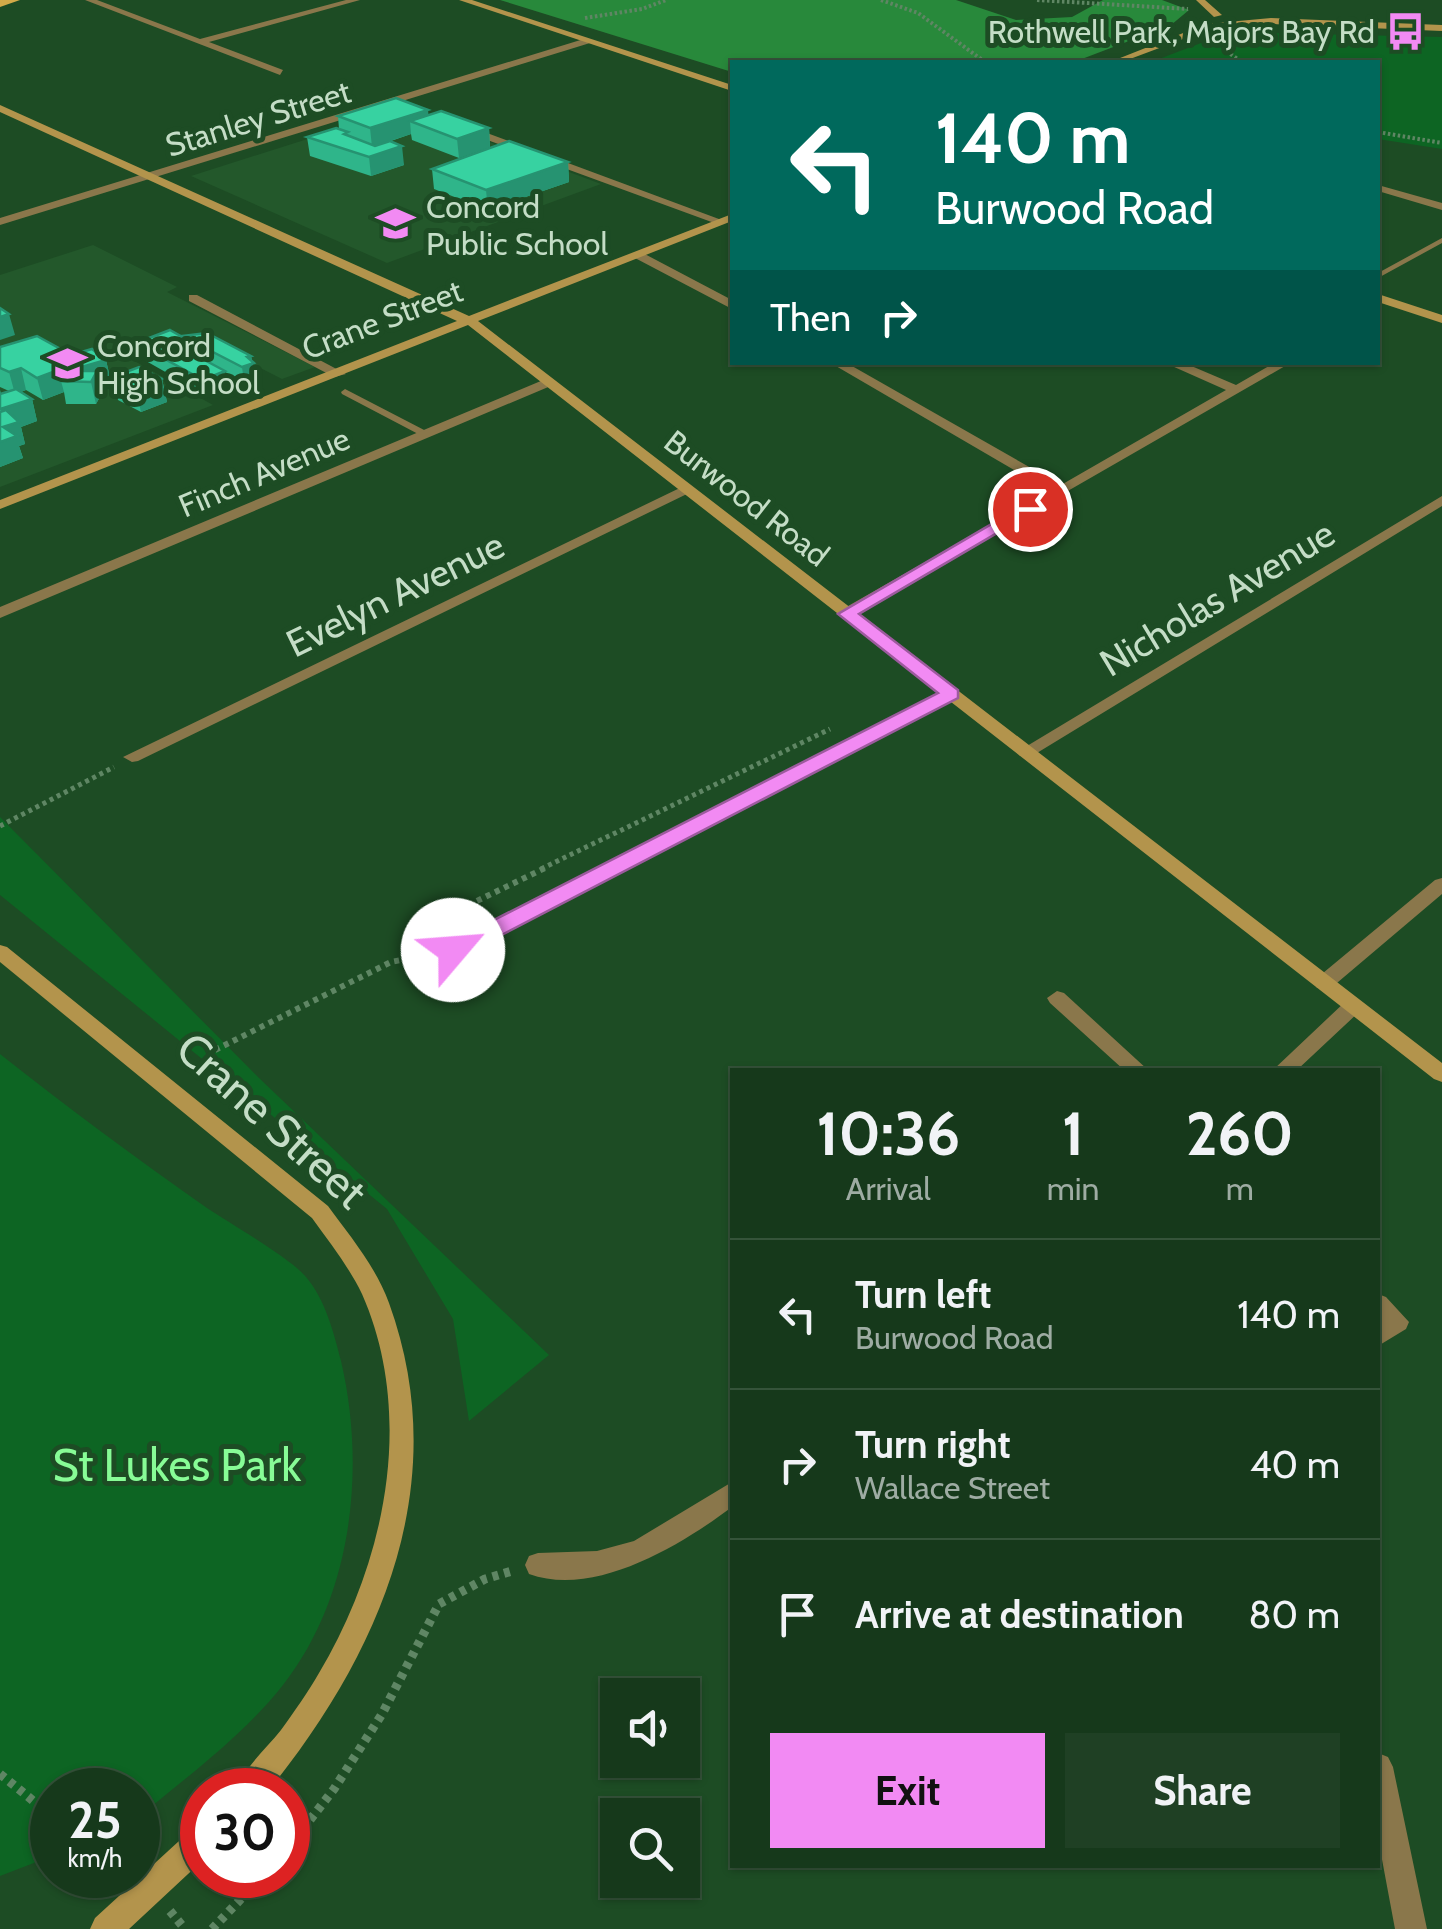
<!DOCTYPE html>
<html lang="en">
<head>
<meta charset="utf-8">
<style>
  body { margin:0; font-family:Cabin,sans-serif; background:#1f4024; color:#f1f3f6; height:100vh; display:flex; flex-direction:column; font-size:38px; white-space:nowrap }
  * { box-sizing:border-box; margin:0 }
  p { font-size:32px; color:#9eaca3 }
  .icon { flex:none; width:55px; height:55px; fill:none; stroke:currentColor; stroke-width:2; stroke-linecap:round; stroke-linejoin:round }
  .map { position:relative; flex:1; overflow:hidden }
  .details { position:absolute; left:730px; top:1068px; width:650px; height:800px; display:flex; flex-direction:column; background:#16391b; border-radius:0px; box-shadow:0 2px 8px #0004,0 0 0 2px #35533a }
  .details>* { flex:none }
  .guide { position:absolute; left:730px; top:60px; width:650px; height:305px; border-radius:0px; box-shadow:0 2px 8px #0004,0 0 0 2px #35533a; background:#00695c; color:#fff; overflow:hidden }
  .controls { position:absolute; left:600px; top:1678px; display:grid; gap:20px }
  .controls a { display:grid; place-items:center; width:100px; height:100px; border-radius:0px; background:#16391b; box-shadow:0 2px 8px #0004,0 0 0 2px #35533a; font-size:50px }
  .speed { position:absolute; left:30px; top:1768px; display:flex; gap:20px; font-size:50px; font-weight:700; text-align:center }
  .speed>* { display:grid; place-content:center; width:130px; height:130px; border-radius:50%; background:#16391b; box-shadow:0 2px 8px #0004,0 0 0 2px #35533a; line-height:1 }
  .speed small { font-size:25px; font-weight:400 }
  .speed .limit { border:15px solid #d22; background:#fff; color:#111 }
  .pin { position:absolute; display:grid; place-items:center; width:85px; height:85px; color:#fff; margin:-42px; border:5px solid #fff; border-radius:50%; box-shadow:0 2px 10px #0007 }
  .me { position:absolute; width:110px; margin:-55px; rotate:63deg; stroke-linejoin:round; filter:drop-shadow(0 0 8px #0008) }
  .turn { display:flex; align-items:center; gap:35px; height:210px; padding:0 40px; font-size:45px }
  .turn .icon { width:130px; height:130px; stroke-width:2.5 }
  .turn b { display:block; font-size:70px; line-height:85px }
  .then { display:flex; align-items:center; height:95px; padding:0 40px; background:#0003; gap:20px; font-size:38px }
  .eta { display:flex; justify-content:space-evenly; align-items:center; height:170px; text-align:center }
  .eta b { font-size:60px; font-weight:800; line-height:70px }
  .cta { display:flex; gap:20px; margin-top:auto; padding:20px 40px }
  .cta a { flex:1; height:115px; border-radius:0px; background:#f28af3; color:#111; font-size:40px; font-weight:800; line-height:115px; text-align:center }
  .cta a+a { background:#1f4024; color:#f1f3f6 }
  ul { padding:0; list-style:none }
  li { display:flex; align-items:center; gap:30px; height:150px; padding:0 40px; border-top:2px solid #35533a }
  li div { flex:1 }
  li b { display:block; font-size:38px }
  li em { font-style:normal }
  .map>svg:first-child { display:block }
</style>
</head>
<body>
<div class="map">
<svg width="1442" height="1929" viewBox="0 0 1442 1929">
  <rect width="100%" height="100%" fill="#1d4c24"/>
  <!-- built -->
  <path fill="#23582b" d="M402 109 601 184 387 263 191 176Z
    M93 245 177 287 167 292 315 367 282 379 195 335 129 358 213 405 0 487V275Z"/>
  <!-- green -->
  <path fill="#0d6523" d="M1268 33 1442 37V149L1378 139V62H1151L1209 40Z
    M0 817 258 1077 549 1355 469 1421 453 1319 387 1209 0 895Z
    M0 1054C68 1108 136 1158 207 1208 231 1224 290 1258 306 1277 325 1299 334 1333 341 1361 366 1467 353 1596 283 1685 243 1736 186 1777 138 1818V1790H52V1856L0 1876Z"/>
  <!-- forest -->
  <path fill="#28893b" d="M500 0H956L1016 20 1072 17 1103 0H1162L1189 10 1171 25 1074 62H732V72Z"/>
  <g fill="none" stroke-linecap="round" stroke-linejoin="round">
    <!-- path-far3 -->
    <path stroke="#5f8664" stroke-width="4" stroke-dasharray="2.5 2.5" stroke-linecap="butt" d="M881 0 918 13 985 62
      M1037 0 1188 9
      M585 18 642 9 666 0
      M1227 40 1229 53 1242 62
      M1378 132 1442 143"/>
    <!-- path-far2 -->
    <path stroke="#5f8664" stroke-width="5" stroke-dasharray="4 4" stroke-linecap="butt" d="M0 826 114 767
      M541 869 830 729"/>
    <!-- path-far1 -->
    <path stroke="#5f8664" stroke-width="6" stroke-dasharray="5 5" stroke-linecap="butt" d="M450 914 547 867
      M215 1050 391 962 432 954"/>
    <!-- path -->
    <path stroke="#5f8664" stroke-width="9" stroke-dasharray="6 6" stroke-linecap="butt" d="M0 1774 52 1816
      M288 1848 334 1789 382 1714 439 1604 485 1579 512 1571
      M170 1911 185 1929
      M212 1929 264 1875"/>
    <!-- lane -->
    <path fill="#8a774b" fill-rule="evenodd" d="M1442 238V243L1378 278V273Z
      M345 389 428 432 429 434 422 436 342 394 341 392Z"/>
    <!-- street -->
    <path fill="#8a774b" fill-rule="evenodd" d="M85 0H97L200 39 346 0H360L209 42 283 70 280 75Z
      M587 38 590 43 0 225V218Z
      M460 126H468L727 222 717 224 460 130Z
      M1378 185 1442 203V210L1378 191Z
      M639 251 732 300V309L635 258 633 255Z
      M189 295H197L346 374 334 377 189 301Z
      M829 362H845L1061 485 1226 390 1163 362H1182L1236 385 1276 362H1292L847 618 841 616V610L1050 491Z
      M548 378 553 379V385L0 618V607Z
      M686 485 691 486V492L138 761 132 762 123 757Z
      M1442 496V506L1032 756H1020L1017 752Z
      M951 689 959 694 957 698 460 956 453 958 443 951 446 946Z
      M1442 878V894L1331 988H1317L1314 983 1317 978 1435 880Z
      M1057 991 1064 993 1148 1070H1124L1050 1003 1047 998Z
      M1353 999 1363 1006 1360 1011 1297 1070H1273L1346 1001Z
      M1378 1294 1386 1297 1409 1322 1406 1329 1378 1346Z
      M732 1482V1507C681 1545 595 1598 529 1574L525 1565 529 1556 538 1553 597 1551 634 1541Z
      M1378 1753 1388 1757 1393 1767 1427 1929H1395L1378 1838Z"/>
    <!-- secondary -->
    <path fill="#b3944c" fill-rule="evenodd" d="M459 0H472L732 85V91Z
      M1196 0H1205L1222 15 1214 17Z
      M1271 18 1442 25V31L1271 24 1210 29 1122 62H1110L1206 24Z
      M0 105 469 316 732 214V221L478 321 1442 1063V1082L1434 1079 468 325 0 509V500L457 321 0 112Z
      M1378 294 1442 315V323L1378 302Z
      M0 945 7 947 328 1206C350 1236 376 1267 389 1303 454 1482 382 1650 269 1790H235C245 1767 266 1749 281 1730 294 1712 308 1692 319 1673 385 1563 416 1416 362 1294 349 1267 330 1243 312 1218L0 962Z
      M202 1826V1861L129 1929H90L95 1918 191 1830Z"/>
    <!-- primary -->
    <path fill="#d3ab49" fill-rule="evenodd" d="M0 0H20L0 7Z"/>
  </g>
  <!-- wall -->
  <path fill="#2fb58a" d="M428 110V115L489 128 490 147 459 158 412 140 411 134 391 141 404 165 371 176 310 156 307 137 339 129 338 116Z
    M568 162 569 182 488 210 434 189 432 169Z
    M183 337 251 356 256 378 244 382 225 372 228 386 206 395 139 357 136 343Z
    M0 347 66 352 67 357 106 360 111 382 100 386 102 393 96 404H66L64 392 43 400 26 390 21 392 32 399 37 421 21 427 25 444 19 446 23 458 0 467V390L1 394 9 391 0 387Z
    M113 377 162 379 167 402 141 412 118 400Z"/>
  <!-- shaded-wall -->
  <path fill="#269371" d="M428 110 430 128 410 121 411 134 372 147 370 128Z
    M489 128 490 147 459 158 457 139Z
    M402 146 404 165 371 176 369 157Z
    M568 162 569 182 488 210 486 190Z
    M9 314 15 335 0 340V317Z
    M184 338 186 352 171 342Z
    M66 352 68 360 64 357 67 367 69 366 73 382 61 381 64 392 43 400 37 378 53 357Z
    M251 356 256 378 244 382 242 367 247 357Z
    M106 360 111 382 100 386 102 393 96 404 91 382H81L78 368Z
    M21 368 26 390 15 394 9 372Z
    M225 371 228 386 206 395 203 380Z
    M162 379 167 402 141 412 136 390Z
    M32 399 37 421 21 427 25 444 19 446 23 458 0 467V442L3 427 5 426 1 409Z"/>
  <!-- building -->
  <path fill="#37d2a1" stroke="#269371" stroke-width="2.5" d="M396 98 428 110 370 128 338 116Z
    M441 111 489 128 457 139 410 121Z
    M336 128 348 132 344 134 375 146 390 141 402 146 369 157 307 137Z
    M509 141 568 162 486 190 432 169Z
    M0 308 9 314 0 317Z
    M170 330 184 338 171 342 225 371 203 380 136 343Z
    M207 333 251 356 247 357 254 363 242 367 182 336Z
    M37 336 66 352 53 357 69 366 37 378 21 368 9 372 0 368V347Z
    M92 349 106 360 78 368 64 357Z
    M139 367 162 379 136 390 113 377Z
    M67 371H97L91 382 61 381Z
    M16 389 32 399 0 409V394Z
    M6 410 19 422 3 427 17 436 0 442V412Z"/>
  <!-- route -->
  <path fill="#f28af3" stroke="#9d5a9e" stroke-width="2.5" d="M1024 505 1038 509 859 614 958 690V698L461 956H445L441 950 445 945 938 693 838 614Z"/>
  <!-- icons -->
  <defs>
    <symbol id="bus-bare" viewBox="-9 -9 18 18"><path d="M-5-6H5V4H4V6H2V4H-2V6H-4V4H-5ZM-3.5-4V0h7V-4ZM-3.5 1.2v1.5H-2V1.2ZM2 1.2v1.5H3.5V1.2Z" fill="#f28af3" stroke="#1d4c24" stroke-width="2.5" paint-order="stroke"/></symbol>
    <symbol id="school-bare" viewBox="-9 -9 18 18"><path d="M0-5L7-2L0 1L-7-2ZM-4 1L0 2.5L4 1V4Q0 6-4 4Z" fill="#f28af3" stroke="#1d4c24" stroke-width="2.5" paint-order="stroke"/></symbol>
  </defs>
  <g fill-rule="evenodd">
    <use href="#bus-bare" x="1378" y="4" width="55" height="55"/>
    <use href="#school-bare" x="368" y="196" width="55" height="55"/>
    <use href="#school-bare" x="40" y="336" width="55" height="55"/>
  </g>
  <g text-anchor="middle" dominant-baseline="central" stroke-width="10" stroke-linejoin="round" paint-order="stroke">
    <!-- far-poi labels -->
    <g font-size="32" fill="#c4ddc6" stroke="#1d4c24" text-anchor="start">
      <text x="1375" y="31" text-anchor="end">Rothwell Park, Majors Bay Rd</text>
      <text x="426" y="206">Concord<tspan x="426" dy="37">Public School</tspan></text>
      <text x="97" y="345">Concord<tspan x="97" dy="37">High School</tspan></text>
    </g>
    <!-- far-street labels -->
    <g font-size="32" fill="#c4ddc6" stroke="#1d4c24">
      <text transform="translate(258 118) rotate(-17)">Stanley Street</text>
      <text transform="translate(382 319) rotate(-21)">Crane Street</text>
      <text transform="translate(264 472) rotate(-23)">Finch Avenue</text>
      <text transform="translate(747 498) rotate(38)">Burwood Road</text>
    </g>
    <!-- street labels -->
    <g font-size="38" fill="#c4ddc6" stroke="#1d4c24">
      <text transform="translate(395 594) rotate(-26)">Evelyn Avenue</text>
      <text transform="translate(1217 598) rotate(-31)">Nicholas Avenue</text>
    </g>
    <!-- near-street labels -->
    <g font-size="45" fill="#c4ddc6" stroke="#1d4c24">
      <text transform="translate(272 1120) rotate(42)">Crane Street</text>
    </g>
    <!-- near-park labels -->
    <g font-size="45" fill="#87fc96" stroke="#1d4c24">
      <text x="177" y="1465">St Lukes Park</text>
    </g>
  </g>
</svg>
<div class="controls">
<a><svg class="icon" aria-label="sound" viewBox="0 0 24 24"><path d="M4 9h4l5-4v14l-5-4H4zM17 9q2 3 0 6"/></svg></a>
<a><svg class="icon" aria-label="search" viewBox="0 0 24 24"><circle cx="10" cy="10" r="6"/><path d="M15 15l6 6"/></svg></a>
</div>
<div class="speed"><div>25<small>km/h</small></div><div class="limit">30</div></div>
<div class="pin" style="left:1030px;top:509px;background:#d93025"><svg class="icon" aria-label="arrive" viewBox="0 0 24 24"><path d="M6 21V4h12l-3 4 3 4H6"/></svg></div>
<svg class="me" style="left:453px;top:950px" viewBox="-20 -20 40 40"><circle r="19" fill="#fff"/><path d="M0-13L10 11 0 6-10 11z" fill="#f28af3"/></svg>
<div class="guide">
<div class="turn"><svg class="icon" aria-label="left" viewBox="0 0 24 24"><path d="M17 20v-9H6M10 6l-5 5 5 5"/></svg><div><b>140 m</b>Burwood Road</div></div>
<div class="then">Then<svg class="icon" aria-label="right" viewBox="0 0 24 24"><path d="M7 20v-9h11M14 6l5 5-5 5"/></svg></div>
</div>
<section class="details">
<div class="eta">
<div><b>10:36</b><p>Arrival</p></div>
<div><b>1</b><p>min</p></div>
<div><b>260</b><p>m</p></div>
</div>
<ul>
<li><svg class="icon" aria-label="left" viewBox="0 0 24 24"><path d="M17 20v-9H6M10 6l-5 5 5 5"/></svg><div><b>Turn left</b><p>Burwood Road</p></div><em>140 m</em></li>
<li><svg class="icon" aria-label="right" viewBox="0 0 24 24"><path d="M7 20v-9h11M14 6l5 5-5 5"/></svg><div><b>Turn right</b><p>Wallace Street</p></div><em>40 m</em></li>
<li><svg class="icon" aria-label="arrive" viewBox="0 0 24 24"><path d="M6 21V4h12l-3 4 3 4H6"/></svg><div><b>Arrive at destination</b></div><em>80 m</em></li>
</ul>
<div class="cta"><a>Exit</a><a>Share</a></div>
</section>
</div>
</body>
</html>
